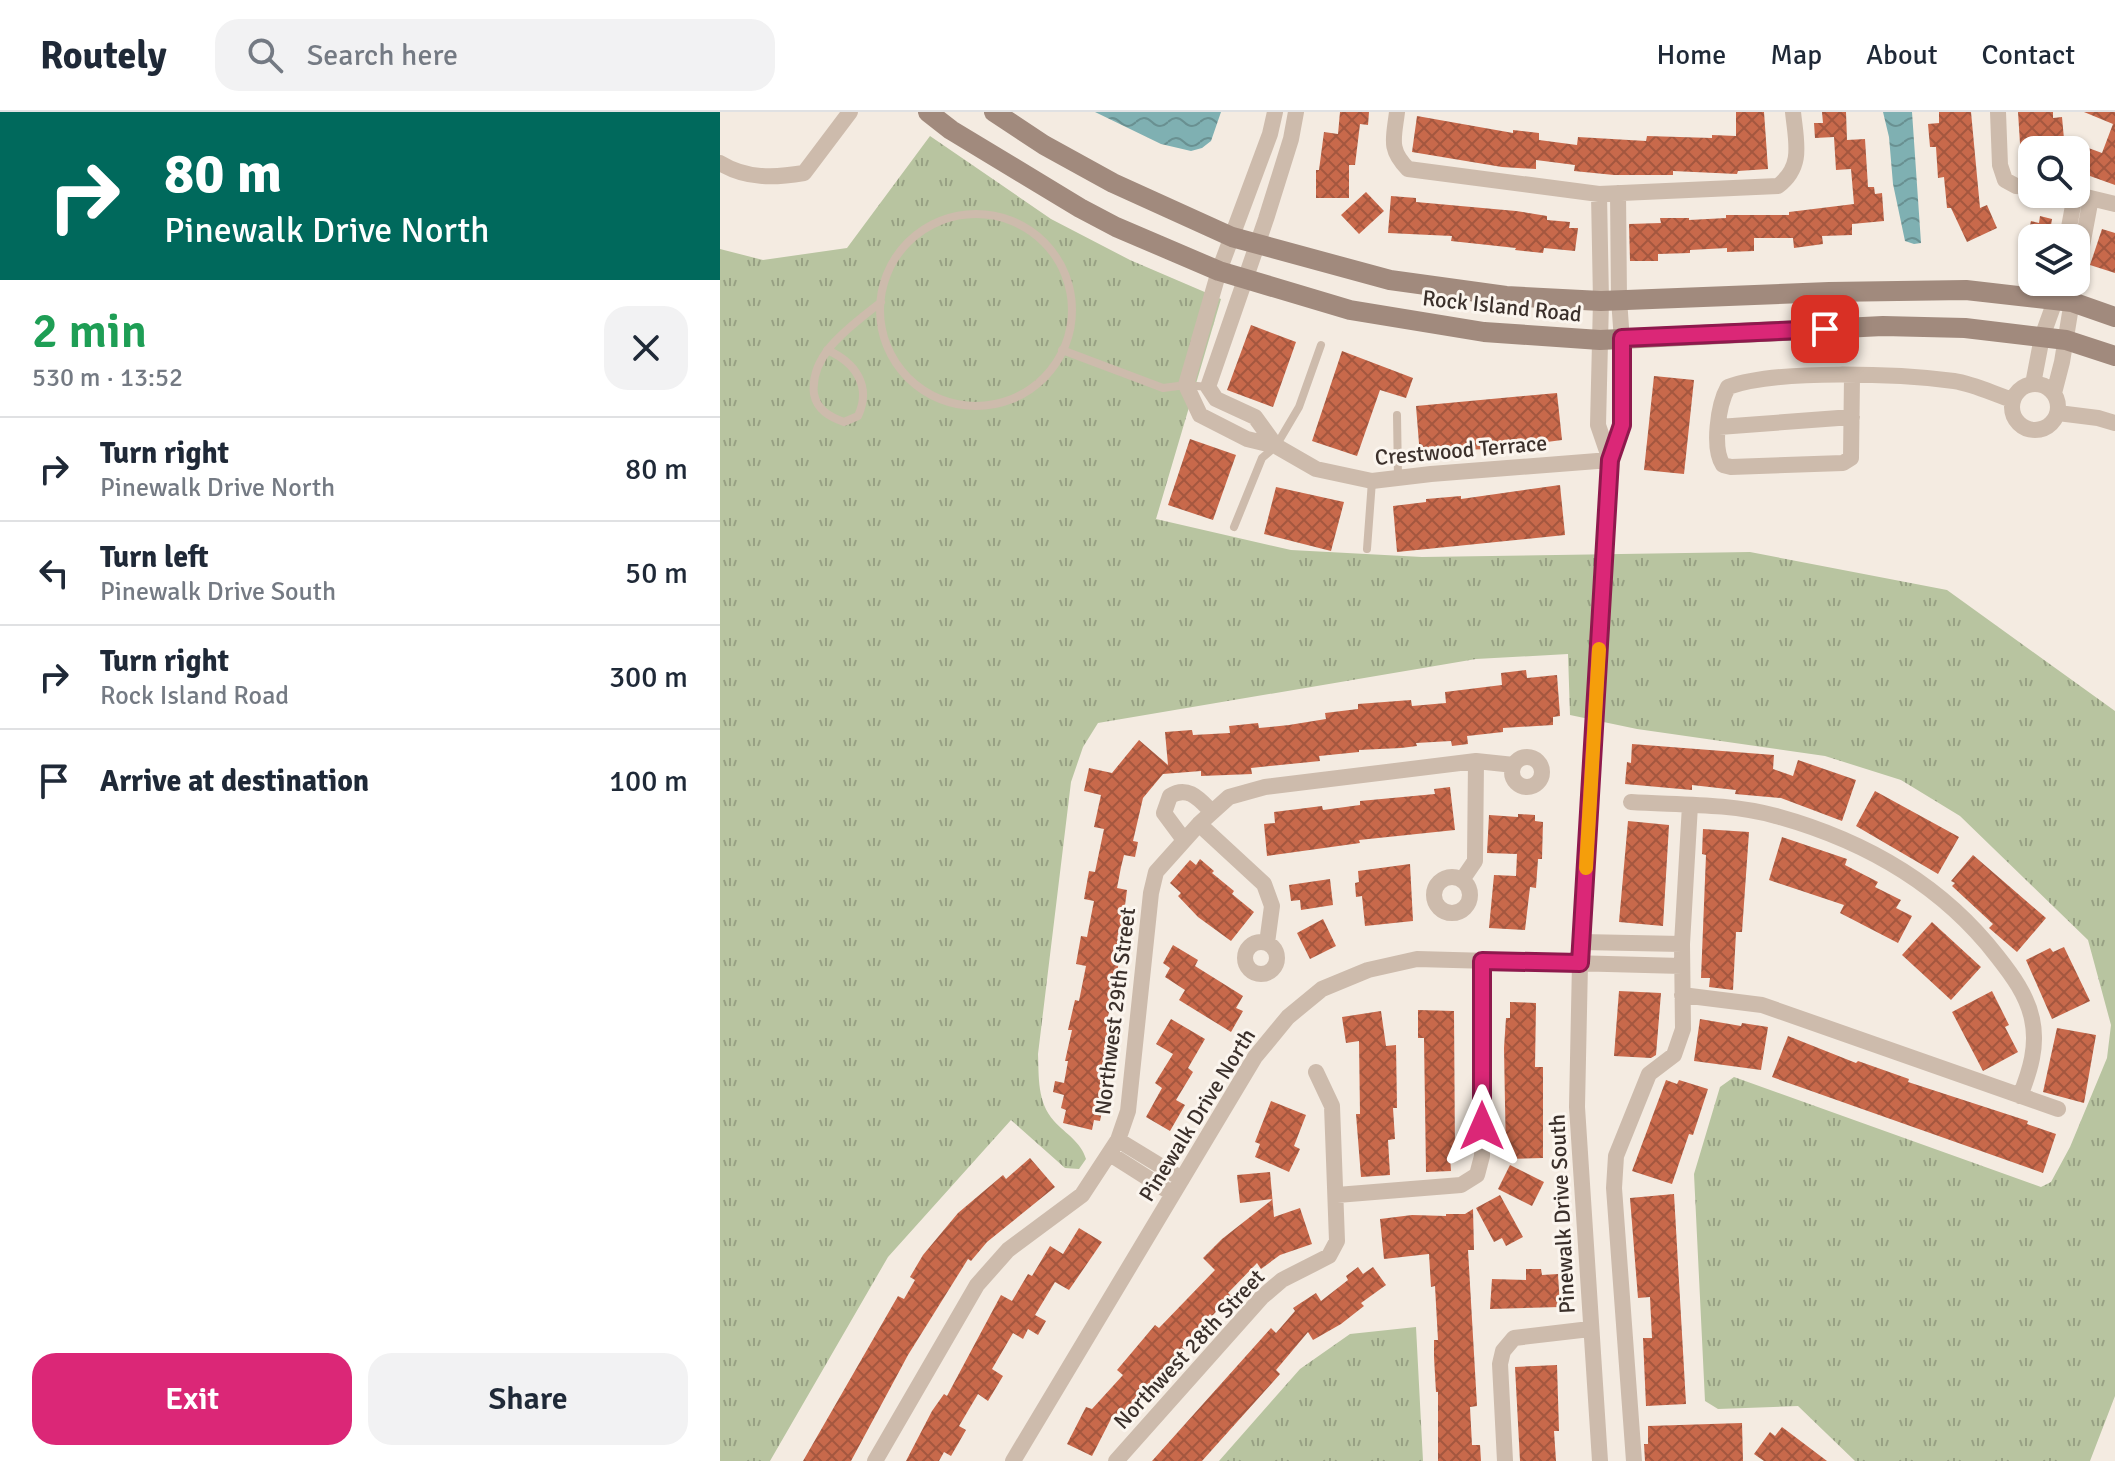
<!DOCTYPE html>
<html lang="en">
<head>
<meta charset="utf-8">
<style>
  body { margin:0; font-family:Signika,sans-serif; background:#f2f2f3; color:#1f2937; height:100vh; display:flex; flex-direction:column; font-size:30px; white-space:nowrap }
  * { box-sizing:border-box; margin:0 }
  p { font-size:26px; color:#747a83 }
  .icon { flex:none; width:44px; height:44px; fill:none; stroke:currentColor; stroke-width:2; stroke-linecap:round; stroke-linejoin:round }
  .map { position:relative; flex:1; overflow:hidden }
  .side { display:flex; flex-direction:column; background:#fff; width:720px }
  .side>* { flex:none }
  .hud { background:#00695c; color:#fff; overflow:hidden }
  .tools { position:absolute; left:1298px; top:24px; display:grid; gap:16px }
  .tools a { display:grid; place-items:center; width:72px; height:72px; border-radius:16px; background:#fff; box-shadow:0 2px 6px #0004; font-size:40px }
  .pin { position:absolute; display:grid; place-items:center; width:68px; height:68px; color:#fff; margin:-34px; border-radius:16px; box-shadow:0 4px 12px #0006 }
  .me { position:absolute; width:88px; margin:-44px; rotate:0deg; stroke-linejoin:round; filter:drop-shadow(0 0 6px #0008) }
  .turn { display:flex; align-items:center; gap:28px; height:168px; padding:0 32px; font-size:36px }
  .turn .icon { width:104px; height:104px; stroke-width:2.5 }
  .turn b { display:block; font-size:56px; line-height:68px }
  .round { display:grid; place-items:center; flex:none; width:84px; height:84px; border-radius:24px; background:#f2f2f3 }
  .overview { display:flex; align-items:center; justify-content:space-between; height:136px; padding:0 32px }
  h1 { font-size:48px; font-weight:600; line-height:60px; color:#1e9e55 }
  .cta { display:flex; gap:16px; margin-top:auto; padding:16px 32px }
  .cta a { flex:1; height:92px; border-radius:24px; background:#db2777; color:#fff; font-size:32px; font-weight:600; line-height:92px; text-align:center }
  .cta a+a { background:#f2f2f3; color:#1f2937 }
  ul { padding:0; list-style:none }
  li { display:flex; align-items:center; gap:24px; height:104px; padding:0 32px; border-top:2px solid #e0e1e3 }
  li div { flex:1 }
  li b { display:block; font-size:30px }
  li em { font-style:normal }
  header { display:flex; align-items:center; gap:48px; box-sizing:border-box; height:112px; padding:0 40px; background:#fff; border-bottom:2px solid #e0e1e3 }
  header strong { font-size:38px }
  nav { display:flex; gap:44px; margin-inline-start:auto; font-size:28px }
  .search { width:560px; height:72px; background:#f2f2f3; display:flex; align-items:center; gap:20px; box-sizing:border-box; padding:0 28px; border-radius:24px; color:#747a83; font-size:30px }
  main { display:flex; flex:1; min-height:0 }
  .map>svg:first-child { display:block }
</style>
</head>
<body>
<header>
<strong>Routely</strong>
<div class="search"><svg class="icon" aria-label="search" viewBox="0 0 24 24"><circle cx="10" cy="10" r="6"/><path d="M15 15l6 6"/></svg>Search here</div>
<nav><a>Home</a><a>Map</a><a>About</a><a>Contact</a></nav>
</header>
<main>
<section class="side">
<div class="hud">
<div class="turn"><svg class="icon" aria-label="right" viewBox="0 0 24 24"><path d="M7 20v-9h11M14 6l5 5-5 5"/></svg><div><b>80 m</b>Pinewalk Drive North</div></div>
</div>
<div class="overview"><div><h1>2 min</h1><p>530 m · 13:52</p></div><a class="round"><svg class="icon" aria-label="close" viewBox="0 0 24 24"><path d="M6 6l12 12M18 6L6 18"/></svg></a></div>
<ul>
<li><svg class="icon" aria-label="right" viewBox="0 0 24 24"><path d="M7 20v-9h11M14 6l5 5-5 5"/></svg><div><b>Turn right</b><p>Pinewalk Drive North</p></div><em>80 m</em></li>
<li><svg class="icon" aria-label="left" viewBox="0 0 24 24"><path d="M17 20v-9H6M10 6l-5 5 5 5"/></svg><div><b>Turn left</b><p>Pinewalk Drive South</p></div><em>50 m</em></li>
<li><svg class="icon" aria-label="right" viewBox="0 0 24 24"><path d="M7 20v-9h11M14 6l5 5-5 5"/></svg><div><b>Turn right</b><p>Rock Island Road</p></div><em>300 m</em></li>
<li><svg class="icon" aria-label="arrive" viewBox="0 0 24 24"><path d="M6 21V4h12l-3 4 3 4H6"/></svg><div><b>Arrive at destination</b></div><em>100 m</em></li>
</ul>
<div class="cta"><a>Exit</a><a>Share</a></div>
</section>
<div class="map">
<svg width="1395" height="1349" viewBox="0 0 1395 1349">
  <defs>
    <pattern id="grass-tufts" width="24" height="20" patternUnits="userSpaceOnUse" patternTransform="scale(2)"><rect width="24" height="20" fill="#b8c4a0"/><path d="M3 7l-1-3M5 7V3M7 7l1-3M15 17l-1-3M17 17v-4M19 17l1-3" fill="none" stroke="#97a083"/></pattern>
    <pattern id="water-waves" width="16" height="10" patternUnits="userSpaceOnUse" patternTransform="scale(2)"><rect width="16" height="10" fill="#7fb0b2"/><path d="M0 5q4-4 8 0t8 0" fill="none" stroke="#699091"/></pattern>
    <pattern id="building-cross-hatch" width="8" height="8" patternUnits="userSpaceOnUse" patternTransform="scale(2)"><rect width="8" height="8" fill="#c8694b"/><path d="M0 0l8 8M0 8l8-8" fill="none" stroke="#a4573f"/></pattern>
  </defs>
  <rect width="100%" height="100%" fill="#f4ebe1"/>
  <!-- grass -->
  <path fill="url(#grass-tufts)" d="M210 24 331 107 410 148 501 187 436 407 571 438 702 445 1030 440 1227 478 1395 599V1284L1370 1349H1135L1078 1294 998 1297 985 1289 974 1062 1000 975 1014 965 1321 1075 1331 1070 1350 1035 1387 946 1391 913 1368 828 1240 704 1181 668 1105 644 917 617 850 603 848 542 756 547 378 611 363 635 351 670 318 942C319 965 317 990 334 1009 346 1022 361 1030 366 1047L359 1057 345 1056 291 1008 168 1145 50 1349H0V137L43 148 127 136Z
    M696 1215 703 1349H499L580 1257 630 1222Z"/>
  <!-- water -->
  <path fill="url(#water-waves)" d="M375 0H501L491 29 482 36 471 39 441 32Z
    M1163 0H1192L1201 131 1194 132 1185 129 1173 72 1169 25Z"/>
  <!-- building -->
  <path fill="url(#building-cross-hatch)" d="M620 0H649L648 13 640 12 635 53H629V86H596V58H599L604 20 618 22Z
    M1016 0H1044L1048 57 1018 59 1017 62 953 59V63H894L854 59 855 53 816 48V57L782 55 692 40 697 4 793 21V18L819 21V28L857 33 858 25 926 29 927 24 992 26V23L1016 24Z
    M1102 0H1126L1127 28 1145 27 1148 75H1154L1155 82 1162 81 1164 109 1132 112V123L1102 124 1103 132 1074 136 1073 126H1034V139L1007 140V136L970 138V141L938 142V149H910L909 112 941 111 940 106H969V108L1006 106V103H1069V100L1134 92 1131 57 1116 58 1114 25 1095 26 1094 11H1103Z
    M1219 0H1251L1260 96 1267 93 1277 116 1247 130 1231 96H1227L1224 65 1218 66 1216 35H1210L1208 12 1219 11Z
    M1298 0H1333V6L1342 5 1344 27 1382 41 1393 12 1364 0H1395V73L1370 64 1368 67 1356 63V38H1312V64L1302 63Z
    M646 80 664 99 639 122 621 103Z
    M671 84 696 86V90L796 99 827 104V108L850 110 849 116H858L855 139 824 136 823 141 795 138 796 136 731 129 732 124 668 121Z
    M1320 104 1332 107 1329 126H1307L1311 109 1319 111Z
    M1382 117 1395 121V161L1370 153Z
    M531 213 576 230 553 295 507 278Z
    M622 239 693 266 686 286 660 278 637 344 592 329Z
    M934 264 974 268 964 362 924 358Z
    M837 281 842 328 774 337 735 338 736 341 700 344 696 294Z
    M470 327 516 343 493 408 448 393Z
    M840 373 845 423 677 440 673 394 706 390V387L741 384V387Z
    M556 375 624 390 611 439 544 422Z
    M806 558 807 566 837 563 840 604 833 605V613L783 616V620L747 624 748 632 732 634 731 629 696 631 697 634 681 636 639 638V640L599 644 600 649 531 656 532 662 481 664V659L443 662 423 686 413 729 418 730 415 745 404 743 401 755 397 776 407 778 399 840H401L388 905 393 906 381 969 388 970 380 1009 374 1008 372 1018 343 1011 346 998 341 996 344 983 333 980 335 969 344 971 348 949H345L352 918H348L355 888 359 889 366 854 356 852 361 824 367 825 374 789 364 787 369 759 375 760 384 717 374 715 381 683 364 679 369 656 392 661 419 628 448 653 445 620 472 618 473 623 510 621 509 614 538 611 539 616 569 613 606 607 605 601 638 597V592L691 588 692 594 726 591 725 580 782 573 781 561Z
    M912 632 1054 643 1053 657 1073 664 1078 648 1136 668 1122 709 1061 686 1015 682 1016 678 972 673V678L905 672 907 650 911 651Z
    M730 675 735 718 639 728 640 731 547 744 544 712 555 711 554 700 602 694 603 698 640 693V689L715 682 714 677Z
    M1155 679 1239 725 1218 762 1136 714Z
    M798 702 815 703V709L823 710 822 747H818L816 776 810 775 805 818 769 816 774 763 796 764 797 742 767 741 769 703 798 705Z
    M908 709 949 713 943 814 899 810Z
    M983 717 1029 720 1022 820H1016L1013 878 989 875 990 866H981L986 743 982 742Z
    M1062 725 1127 747 1125 753 1158 770 1155 775 1181 788 1176 796 1192 804 1178 831 1120 801 1124 793 1049 768Z
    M1253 743 1326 806 1297 840 1269 816 1273 812 1232 774 1235 771 1231 769Z
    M480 747 494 759 492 761 514 779 512 782 534 800 511 829 478 805 458 784 461 781 450 771 470 748 476 753Z
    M690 752 693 809 645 814 642 784 636 785 635 771 639 770 638 759Z
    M610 767 613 793 581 798 580 788 571 789 569 773Z
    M603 807 616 834 590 847 577 821Z
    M1212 810 1261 855 1231 888 1182 843Z
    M453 833 478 848 475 854 523 884 516 896 523 899 511 920 459 888 465 878 445 865 450 856 443 851Z
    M1344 835 1370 889 1332 907 1306 848 1330 836 1333 840Z
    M899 879 941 881 936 943 931 946 894 944Z
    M1272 879 1289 913 1285 915 1298 940 1263 959 1232 900Z
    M790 890 816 891 815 955H823V1046L786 1047 784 936 786 906H790Z
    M698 898 734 899 735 1044H730L731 1059 706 1060 704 926H698Z
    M661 899 666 934 676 933 677 996H673L675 1027 668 1028 670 1063 641 1065 636 1002H640L639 929 626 931 622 905Z
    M451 907 485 927 468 956 473 960 456 988 465 993 450 1019 426 1005 442 976 435 971 453 942 436 932Z
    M980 907 1021 914 1022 911 1048 915 1041 958 974 949Z
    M1337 916 1376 923 1364 991 1323 980Z
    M1068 924 1136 951 1138 949 1189 967 1188 970 1308 1009 1307 1012 1336 1022 1323 1061 1052 965Z
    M946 968 957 972 959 968 988 977 973 1023 969 1022 952 1072 912 1059Z
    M551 989 586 1003 574 1034 580 1037 569 1060 535 1045 540 1032 535 1030Z
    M310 1046 335 1075 267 1130 251 1149 248 1147 188 1243 131 1349H83L178 1184 184 1187 195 1168 190 1165 203 1143 238 1101 283 1063 286 1067Z
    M790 1053 824 1070 812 1094 778 1077Z
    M550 1060 554 1105 580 1096 592 1132 560 1143 541 1157 537 1151 508 1181 511 1184 492 1204 490 1202 462 1235 465 1238 402 1311 393 1303 372 1344 347 1332 366 1295 372 1297 403 1263 397 1258 435 1213 439 1216 495 1158 483 1146 502 1127 553 1087 520 1091 517 1063Z
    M954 1082 966 1292 926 1294 923 1226H932L930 1185 918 1186 910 1086Z
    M780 1083 803 1125 786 1134 782 1126 774 1130 756 1096Z
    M753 1097 754 1138H748L757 1294 750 1295 752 1333H760L761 1349H718V1280H716L714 1245V1228H718L715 1174 711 1175 709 1142 664 1147 660 1107 692 1103 726 1104V1102H745Z
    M359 1116 382 1130 349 1178 335 1170 315 1203 326 1209 318 1223 308 1217 303 1227 293 1221 272 1257 283 1264 268 1289 258 1282 239 1314 246 1318 231 1344 224 1340 219 1349H186L212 1299 224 1282 227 1284 281 1183 292 1189 308 1162 312 1164 330 1134 343 1142Z
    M638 1155 643 1162 653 1155 666 1173 641 1191 644 1194 621 1212 593 1228 588 1220 556 1258 560 1262 482 1349H432L551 1216 556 1221 575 1199 573 1196 596 1181 601 1189 628 1168 626 1164Z
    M806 1157H821L822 1163 838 1162 840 1195 770 1197 772 1167 806 1168Z
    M837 1253 839 1319H834L836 1349H800L795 1255Z
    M1022 1311 1023 1349H925L924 1332H928V1314Z
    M1062 1315 1107 1349H1044L1034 1342 1050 1320 1055 1324Z"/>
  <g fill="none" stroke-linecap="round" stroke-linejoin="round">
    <!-- service -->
    <path stroke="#cdbbac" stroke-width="8" d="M160 198a96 96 0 1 1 192 0a96 96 0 1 1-192 0Z
      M107 238C135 250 152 274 138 304L124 310C110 305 97 298 94 282 89 241 133 213 161 190
      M342 238 443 276 466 273 488 275
      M677 303 678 366
      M514 415 542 346 556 334 579 295 601 233
      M647 437 652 369"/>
    <!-- minor -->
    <path stroke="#cdbbac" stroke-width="16" d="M555 0 550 22 499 159 466 273 480 303 527 327 556 334 596 357 652 369 711 362 890 348
      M677 0C674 26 668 37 688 57L879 82 1058 74C1084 54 1076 30 1073 0
      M1278 0 1280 53 1285 68 1296 74 1312 75
      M0 51C26 67 54 66 84 61L130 0
      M879 82 881 189 878 313 890 348
      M1362 84 1395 92
      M1347 126 1355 83
      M1356 166 1371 86
      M1132 265 1131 346 1123 351 1011 355 1003 353C992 336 998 293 1008 275 1058 257 1179 262 1234 269 1254 272 1274 282 1293 288
      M1292 295a23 23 0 1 1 46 0a23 23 0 1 1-46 0Z
      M1313 272 1322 225 1335 189 1339 170
      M1334 281 1342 250 1355 170
      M1338 301 1378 306 1395 311
      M999 315 1132 305
      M556 334 535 305 496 287 488 275 546 107 571 27 576 0
      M792 660a15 15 0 1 1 30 0a15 15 0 1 1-30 0Z
      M911 690C959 693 1009 691 1056 704 1143 728 1221 772 1277 844 1292 863 1307 883 1312 907 1318 934 1310 959 1300 984
      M479 712 544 772 552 794 547 831
      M464 728 444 701 450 684C468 673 479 687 492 700
      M714 783a18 18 0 1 1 36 0a18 18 0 1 1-36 0Z
      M742 768 755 749 756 649
      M525 846a16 16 0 1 1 32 0a16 16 0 1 1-32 0Z
      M861 830 962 832
      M962 883 1042 893 1338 997
      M398 1028 462 1067
      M390 1042 453 1082
      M617 1083 741 1073 757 1063 762 1044V849
      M155 1349 257 1173 288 1138 362 1083 398 1028 408 999 431 781 436 760 479 712 509 685 545 675 756 649 794 653
      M293 1349 535 945 568 905 602 877 648 858 697 847 962 854
      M396 1349 542 1185 562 1168 609 1144 617 1129 612 994 596 960
      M785 1349 780 1252 783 1239 794 1226 870 1217
      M880 1349 857 995 860 851 890 348 902 313 903 243 899 187 898 81
      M914 1349 894 1076 896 1044 929 962 954 943 963 917 962 832 970 693"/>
    <!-- secondary -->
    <path stroke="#a18a7d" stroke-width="20" d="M208 0 231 18 360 96 396 115 499 159 630 198 764 220 880 228 1163 214 1245 216 1346 228 1395 244
      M274 0 324 33 393 71 512 125 670 168 786 184 881 189 1109 180 1246 178 1352 190 1395 205"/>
  </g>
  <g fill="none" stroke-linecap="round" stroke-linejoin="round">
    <defs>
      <path id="route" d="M762 1014V849L860 851 890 348 902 313V226L1105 217"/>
    </defs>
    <!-- route casing -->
    <use href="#route" stroke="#8e194d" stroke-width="20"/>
    <!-- route -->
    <use href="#route" stroke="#db2777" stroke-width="14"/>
    <!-- slow -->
    <path stroke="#f59e0b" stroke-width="14" d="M866 756 879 537"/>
  </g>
  <g text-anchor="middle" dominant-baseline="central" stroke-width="6" stroke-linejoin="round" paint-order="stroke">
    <!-- street labels -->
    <g font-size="22" fill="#3b302b" stroke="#fbf5ee">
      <text transform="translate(782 194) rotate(6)">Rock Island Road</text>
      <text transform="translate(741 338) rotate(-5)">Crestwood Terrace</text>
      <text transform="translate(395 899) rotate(-83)">Northwest 29th Street</text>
      <text transform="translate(477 1003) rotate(-58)">Pinewalk Drive North</text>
      <text transform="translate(842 1102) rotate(-93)">Pinewalk Drive South</text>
      <text transform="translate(469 1237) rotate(-47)">Northwest 28th Street</text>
    </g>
  </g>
</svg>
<div class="tools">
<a><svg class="icon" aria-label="search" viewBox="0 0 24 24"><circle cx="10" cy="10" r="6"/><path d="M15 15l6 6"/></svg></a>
<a><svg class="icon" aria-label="layers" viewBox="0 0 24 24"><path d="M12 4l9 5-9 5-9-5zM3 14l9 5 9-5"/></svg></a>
</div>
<div class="pin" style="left:1105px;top:217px;background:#d93025"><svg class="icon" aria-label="arrive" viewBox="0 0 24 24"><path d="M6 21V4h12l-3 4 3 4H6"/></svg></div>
<svg class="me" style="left:762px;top:1014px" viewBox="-20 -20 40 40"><path d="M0-17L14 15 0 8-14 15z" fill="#db2777" stroke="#fff" stroke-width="4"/></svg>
</div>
</main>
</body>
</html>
